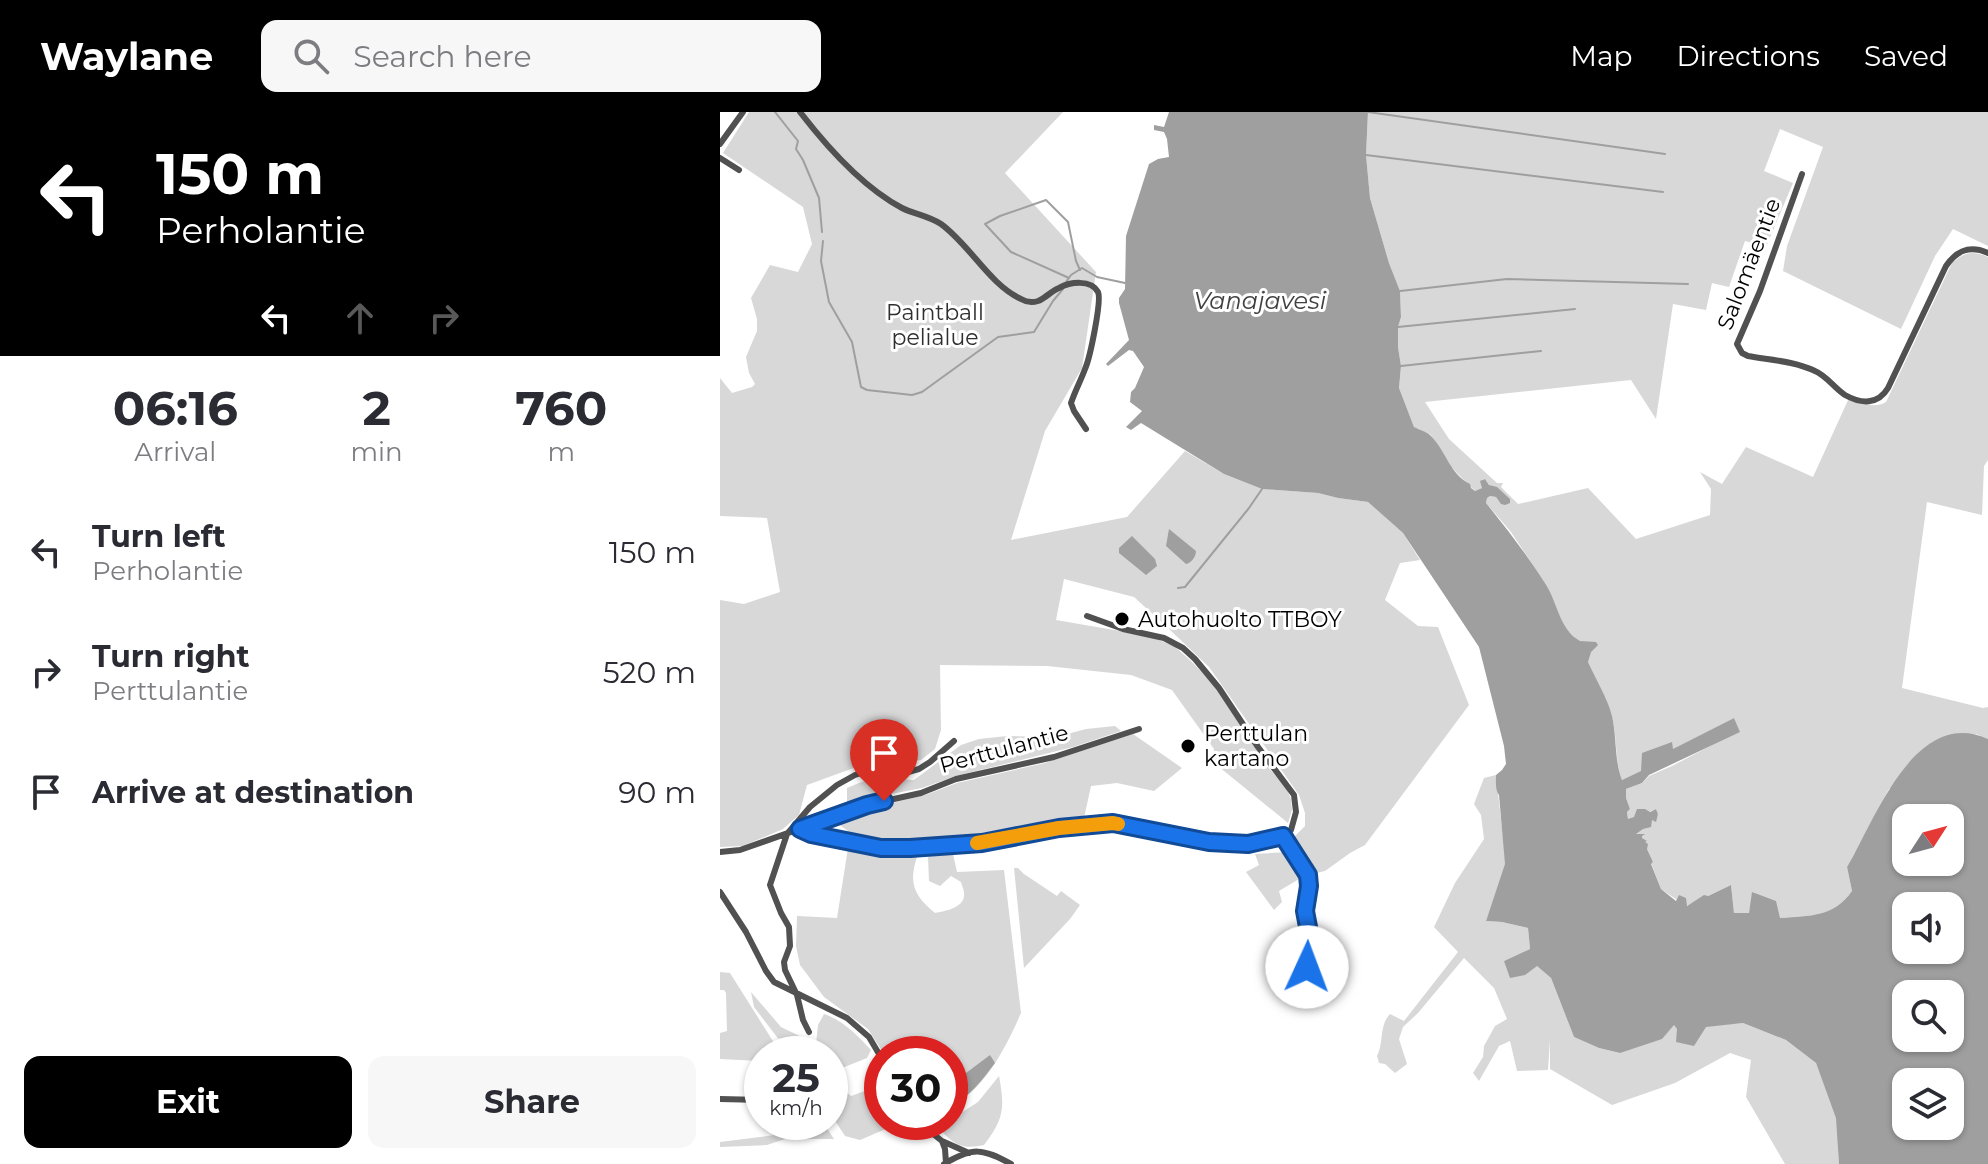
<!DOCTYPE html>
<html lang="en">
<head>
<meta charset="utf-8">
<style>
  body { margin:0; font-family:Montserrat,sans-serif; background:#f7f7f7; color:#2b2b33; height:100vh; display:flex; flex-direction:column; font-size:30px; white-space:nowrap }
  * { box-sizing:border-box; margin:0 }
  p { font-size:26px; color:#7c7c81 }
  .icon { flex:none; width:44px; height:44px; fill:none; stroke:currentColor; stroke-width:2; stroke-linecap:round; stroke-linejoin:round }
  .map { position:relative; flex:1; overflow:hidden }
  .side { display:flex; flex-direction:column; background:#fff; width:720px }
  .side>* { flex:none }
  .top-card { background:#000; color:#fff; overflow:hidden }
  .needle { width:52px; rotate:54deg }
  .tools { position:absolute; left:1172px; top:692px; display:grid; gap:16px }
  .tools a { display:grid; place-items:center; width:72px; height:72px; border-radius:16px; background:#fff; box-shadow:0 2px 6px #0004; font-size:40px }
  .speed { position:absolute; left:24px; top:924px; display:flex; gap:16px; font-size:40px; font-weight:700; text-align:center }
  .speed>* { display:grid; place-content:center; width:104px; height:104px; border-radius:50%; background:#fff; box-shadow:0 2px 6px #0004; line-height:1 }
  .speed small { font-size:20px; font-weight:400 }
  .speed .limit { border:12px solid #d22; background:#fff; color:#111 }
  .pin { position:absolute; display:grid; place-items:center; width:68px; height:68px; color:#fff; margin:-82px -34px; border-radius:50% 50% 50% 0; rotate:-45deg; box-shadow:0 0 8px #0007 }
  .pin .icon { rotate:45deg }
  .me { position:absolute; width:88px; margin:-44px; rotate:2deg; stroke-linejoin:round; filter:drop-shadow(0 0 6px #0008) }
  .turn { display:flex; align-items:center; gap:28px; height:168px; padding:0 24px; font-size:36px }
  .turn .icon { width:104px; height:104px; stroke-width:2.5 }
  .turn b { display:block; font-size:56px; line-height:68px }
  .lanes { display:flex; align-items:center; height:76px; padding:0 24px; background:#0003; justify-content:center; gap:40px; direction:ltr }
  .lanes .off { opacity:.35 }
  .eta { display:flex; justify-content:space-evenly; align-items:center; height:136px; text-align:center }
  .eta b { font-size:48px; font-weight:700; line-height:56px }
  .cta { display:flex; gap:16px; margin-top:auto; padding:16px 24px }
  .cta a { flex:1; height:92px; border-radius:16px; background:#000; color:#fff; font-size:32px; font-weight:700; line-height:92px; text-align:center }
  .cta a+a { background:#f7f7f7; color:#2b2b33 }
  ul { padding:0; list-style:none }
  li { display:flex; align-items:center; gap:24px; height:120px; padding:0 24px }
  li div { flex:1 }
  li b { display:block; font-size:30px }
  li em { font-style:normal }
  header { display:flex; align-items:center; gap:48px; box-sizing:border-box; height:112px; padding:0 40px; background:#000; color:#fff }
  header strong { font-size:38px }
  nav { display:flex; gap:44px; margin-inline-start:auto; font-size:28px }
  .search { width:560px; height:72px; background:#f7f7f7; display:flex; align-items:center; gap:20px; box-sizing:border-box; padding:0 28px; border-radius:16px; color:#7c7c81; font-size:30px }
  main { display:flex; flex:1; min-height:0 }
  .map>svg:first-child { display:block }
</style>
</head>
<body>
<header>
<strong>Waylane</strong>
<div class="search"><svg class="icon" aria-label="search" viewBox="0 0 24 24"><circle cx="10" cy="10" r="6"/><path d="M15 15l6 6"/></svg>Search here</div>
<nav><a>Map</a><a>Directions</a><a>Saved</a></nav>
</header>
<main>
<section class="side">
<div class="top-card">
<div class="turn"><svg class="icon" aria-label="left" viewBox="0 0 24 24"><path d="M17 20v-9H6M10 6l-5 5 5 5"/></svg><div><b>150 m</b>Perholantie</div></div>
<div class="lanes"><svg class="icon" aria-label="left" viewBox="0 0 24 24"><path d="M17 20v-9H6M10 6l-5 5 5 5"/></svg><svg class="icon off" aria-label="ahead" viewBox="0 0 24 24"><path d="M12 20V5M6 11l6-6 6 6"/></svg><svg class="icon off" aria-label="right" viewBox="0 0 24 24"><path d="M7 20v-9h11M14 6l5 5-5 5"/></svg></div>
</div>
<div class="eta">
<div><b>06:16</b><p>Arrival</p></div>
<div><b>2</b><p>min</p></div>
<div><b>760</b><p>m</p></div>
</div>
<ul>
<li><svg class="icon" aria-label="left" viewBox="0 0 24 24"><path d="M17 20v-9H6M10 6l-5 5 5 5"/></svg><div><b>Turn left</b><p>Perholantie</p></div><em>150 m</em></li>
<li><svg class="icon" aria-label="right" viewBox="0 0 24 24"><path d="M7 20v-9h11M14 6l5 5-5 5"/></svg><div><b>Turn right</b><p>Perttulantie</p></div><em>520 m</em></li>
<li><svg class="icon" aria-label="arrive" viewBox="0 0 24 24"><path d="M6 21V4h12l-3 4 3 4H6"/></svg><div><b>Arrive at destination</b></div><em>90 m</em></li>
</ul>
<div class="cta"><a>Exit</a><a>Share</a></div>
</section>
<div class="map">
<svg width="1268" height="1052" viewBox="0 0 1268 1052">
  <rect width="100%" height="100%" fill="#fff"/>
  <!-- green -->
  <path fill="#d8d8d8" d="M29 0H343L285 61 376 160 362 256 325 319 291 428 407 405 465 339 504 362 542 377 598 381 618 386 648 390 683 421 700 448 680 451 665 488 698 514 718 515 749 593 645 733 630 741 605 759 584 764 559 779 562 790 554 798 526 760 539 753 535 742 569 740 565 734 585 714V701L579 683 489 555 447 515 414 485 344 467 336 508 429 524 454 534 471 549 495 574 547 654 566 675 571 687 572 698 568 711 493 650 494 637 452 578 411 563 327 554 220 553 221 618 215 637 201 648 180 651 153 649 87 673 79 703 63 717 23 734 0 735V488L24 492 60 480 47 406 0 404V266L12 281 32 275 35 272 29 261 26 245 37 219V207L31 186 50 153 78 160 92 132 83 95 3 41Z
    M648 0H1268V134L1233 117 1215 144 1181 217 1063 159 1067 134 1103 35 1060 17 1044 59 1073 71 1046 135 1025 129 1009 175 992 171 986 198 953 192 936 307 911 268 705 290 729 327 777 371H783L781 375 798 392 868 376 916 427 990 403 991 377 980 360 1002 372 1026 335 1093 365 1129 286C1142 291 1154 297 1166 290L1232 151C1245 140 1252 138 1268 145V348L1264 354 1262 403 1207 390 1182 576 1263 596 1268 595V627L1256 622 1169 677 1127 755 1132 779C1114 805 1089 804 1060 806L1033 780 1029 802 1014 801 1011 773 966 794 941 777 931 751 933 750 921 724 915 722 932 708 935 709 938 702 936 697 911 707H908L907 700 910 697 906 686V677L922 671 929 664 952 654 1019 619 1014 606 952 638V630L922 659 902 668C894 646 898 623 891 601 887 589 868 559 868 549 868 543 872 536 872 530H860L845 517 827 474 791 420 766 391 767 385 770 384 776 385 779 389 790 387 769 373 765 367 762 368V376L755 379 731 355 711 323 694 315 679 276 681 254 678 235V215L681 205 680 179 669 151 650 86 646 43Z
    M395 614 401 619 353 635 236 664 202 676 161 684 127 696V676C155 663 165 666 194 668L241 633 259 627 287 624 336 625 366 617Z
    M413 622 462 656 434 679 397 671 371 674 364 706 233 728 169 732 141 729 120 713 124 706 152 696 208 682 237 671 325 651 358 639Z
    M776 663 786 752 766 809 782 810 808 816 810 837 784 849 816 853 831 866 854 925 879 936 900 941 954 913 957 916 1023 911 1066 928 1096 951 1117 1006 1119 1052H1065L1026 985 1031 948 1010 941 955 971 892 993 830 957V928L828 958 797 959 790 929 779 934 759 969 753 961 763 945 764 934 775 914 787 907 774 876 744 846 698 901 683 915 679 927 687 952 675 961 665 952 659 951 657 944C664 931 659 913 670 902L684 909 738 840 714 815 735 771 764 727 761 703 754 692 764 666Z
    M128 736 198 742C188 770 193 783 215 801 225 799 243 796 244 784 245 779 242 775 241 770L231 764 220 774 209 769 208 745 216 740 233 742 237 760 284 758 301 901C287 933 264 980 230 994V942H164L148 917 104 885 80 853 76 834 77 804 117 806Z
    M294 756H298L304 762 337 784 341 779 360 793 350 807 304 856Z
    M0 860 10 861 61 942H42V951L41 949 0 947V921L7 919 6 881 4 878H0Z
    M31 880 61 915 96 932 98 913 104 902C124 909 137 923 151 938L147 946 117 958 113 969 131 984 153 976 162 990V1010H172L168 1016 140 1028 125 1024 110 1001V942H70L34 895Z
    M279 964C285 996 284 1007 264 1033 240 1038 234 1032 217 1015L230 1010V1008L258 990Z
    M62 1010H103L114 1027H65L47 1033 0 1035V1030L63 1022Z"/>
  <!-- water -->
  <path fill="#9f9f9f" fill-rule="evenodd" d="M449 0H648L646 43 650 86 669 151 680 179 681 205 678 215V235L681 254 679 276 694 315C700 318 708 320 712 325 726 340 730 362 750 372L751 376 755 379 762 376 760 369 765 367 769 373 777 375 790 387V391L785 393 781 392 776 385 770 384 767 386 766 391C787 417 807 443 825 471 838 491 839 517 860 529L876 530 878 533 871 540 868 550C875 566 888 587 892 604 897 625 894 647 902 668L921 659 922 641 952 630 953 637 1014 606 1020 620 929 663 922 671 906 677V686L910 697 907 700 908 707 914 705 917 697H925L930 700 936 697 938 702 936 710 932 708 931 715 923 717 916 722H925L922 724V726L927 729 925 730 928 732 927 737 933 750 931 752 941 777 956 789 959 783 966 786 967 794 984 783 988 784 1011 773 1014 801H1029L1032 780 1056 789 1060 806C1089 804 1114 805 1132 779L1127 755C1155 708 1195 594 1268 627V1052H1119L1116 1006 1096 951 1066 928 1023 911 986 915 974 934 956 930 957 917 954 913 942 927 900 941 879 936 854 925 831 866 817 854 805 863 790 866 784 849 810 837 808 816 782 810 766 809 785 752 779 683C775 678 776 669 776 663L782 658 786 652 784 634 759 535 683 421 648 390 618 386 598 381 542 377 504 362 421 311 411 318 406 315 422 299 410 290 411 280 415 276 424 255 413 239 409 238 388 254 386 252 409 228 399 191V186L405 177 406 124 429 52 438 47 449 45 447 27 444 20 434 18V13L444 15ZM1230 706V750H1186V706ZM1230 794V838H1186V794ZM1230 882V926H1186V882ZM1230 970V1014H1186V970Z
    M449 417 476 439C476 445 471 451 466 452L446 434Z
    M412 424 435 447 437 454 426 463 399 441V436Z
    M270 943 275 951C263 967 249 986 230 994V973Z"/>
  <g fill="none" stroke-linecap="round" stroke-linejoin="round">
    <!-- stream -->
    <path stroke="#9f9f9f" stroke-width="2" d="M55 0 78 29 76 37 83 48 99 86 102 120
      M648 0 945 42
      M646 43 943 80
      M103 129 101 149 109 190 132 230 141 275 147 278 192 283 202 280 278 225 314 220 333 189 343 177
      M349 166 291 140 265 112 280 104 326 88 348 110 356 149 360 158
      M346 170 351 163 362 156 377 165 405 171
      M680 179 787 167 968 172
      M678 215 855 197
      M681 254 821 239
      M458 476 465 475 529 396 542 377"/>
    <!-- street -->
    <path stroke="#515151" stroke-width="6" d="M80 0C107 35 142 75 182 96 194 102 209 104 221 112 250 133 269 172 301 187 306 190 312 191 318 189 326 186 331 179 339 176 350 170 371 167 378 180 382 188 370 246 365 257 361 268 355 279 351 291L354 299 366 317
      M0 32 23 0
      M0 46 19 58
      M1082 62 1040 179 1017 232 1022 241 1028 244C1050 248 1074 249 1095 259 1107 264 1114 276 1125 283 1141 292 1158 293 1168 276L1226 154C1237 138 1250 133 1268 141
      M80 717 91 722 159 736H190L262 731 339 716 393 711 489 730 528 732 559 726 571 718 576 700 574 683 538 635 499 576 475 547 463 536 444 526 403 517 367 504
      M563 724 588 763 589 774 585 799 591 831 587 855
      M0 740 20 738 147 693 201 681 236 667 334 645 419 617
      M0 780 26 820 46 859 54 870 127 906 149 925 162 947
      M89 920 83 908 77 883 65 858 64 850 70 834 69 815 61 801 50 773 67 722 90 695 117 673 135 663 154 657 188 660 199 657 210 650 234 629
      M0 987 42 988
      M198 1010 222 1029 249 1041
      M222 1029 225 1037 226 1051
      M224 1052C253 1035 262 1036 291 1052"/>
  </g>
  <g fill="none" stroke-linecap="round" stroke-linejoin="round">
    <defs>
      <path id="route" d="M164 689 147 693 80 717 91 722 161 736H190L262 731 339 716 393 711 489 730 528 732 563 724 588 763 589 774 585 799 591 831 587 855"/>
    </defs>
    <!-- route casing -->
    <use href="#route" stroke="#114b97" stroke-width="20"/>
    <!-- route -->
    <use href="#route" stroke="#1a73e8" stroke-width="14"/>
    <!-- slow -->
    <path stroke="#f59e0b" stroke-width="14" d="M257 731 339 716 393 711 398 712"/>
  </g>
  <!-- markers -->
  <g fill="#000" stroke="#fff" stroke-width="3">
    <circle cx="402" cy="507" r="8"/>
    <circle cx="468" cy="634" r="8"/>
  </g>
  <g text-anchor="middle" dominant-baseline="central" stroke-width="6" stroke-linejoin="round" paint-order="stroke">
    <!-- street labels -->
    <g font-size="22" fill="#000" stroke="#fff">
      <text transform="translate(1029 152) rotate(-69)">Salomäentie</text>
      <text transform="translate(284 637) rotate(-15)">Perttulantie</text>
    </g>
    <!-- park labels -->
    <g font-size="22" fill="#2f2f2f" stroke="#fff">
      <text x="215" y="200">Paintball<tspan x="215" dy="25">pelialue</tspan></text>
    </g>
    <!-- poi labels -->
    <g font-size="22" fill="#000" stroke="#fff" text-anchor="start">
      <text x="418" y="507">Autohuolto TTBOY</text>
      <text x="484" y="621">Perttulan<tspan x="484" dy="25">kartano</tspan></text>
    </g>
    <!-- water labels -->
    <g font-size="24" font-style="italic" fill="#404040" stroke="#fff">
      <text x="540" y="188">Vanajavesi</text>
    </g>
  </g>
</svg>
<div class="tools">
<a><svg class="needle" viewBox="-14 -14 28 28"><path d="M0-13l5 13h-10z" fill="#e53935"/><path d="M0 13l5-13h-10z" fill="#7c7c81"/></svg></a>
<a><svg class="icon" aria-label="sound" viewBox="0 0 24 24"><path d="M4 9h4l5-4v14l-5-4H4zM17 9q2 3 0 6"/></svg></a>
<a><svg class="icon" aria-label="search" viewBox="0 0 24 24"><circle cx="10" cy="10" r="6"/><path d="M15 15l6 6"/></svg></a>
<a><svg class="icon" aria-label="layers" viewBox="0 0 24 24"><path d="M12 4l9 5-9 5-9-5zM3 14l9 5 9-5"/></svg></a>
</div>
<div class="speed"><div>25<small>km/h</small></div><div class="limit">30</div></div>
<div class="pin" style="left:164px;top:689px;background:#d93025"><svg class="icon" aria-label="arrive" viewBox="0 0 24 24"><path d="M6 21V4h12l-3 4 3 4H6"/></svg></div>
<svg class="me" style="left:587px;top:855px" viewBox="-20 -20 40 40"><circle r="19" fill="#fff"/><path d="M0-13L10 11 0 6-10 11z" fill="#1a73e8"/></svg>
</div>
</main>
</body>
</html>
